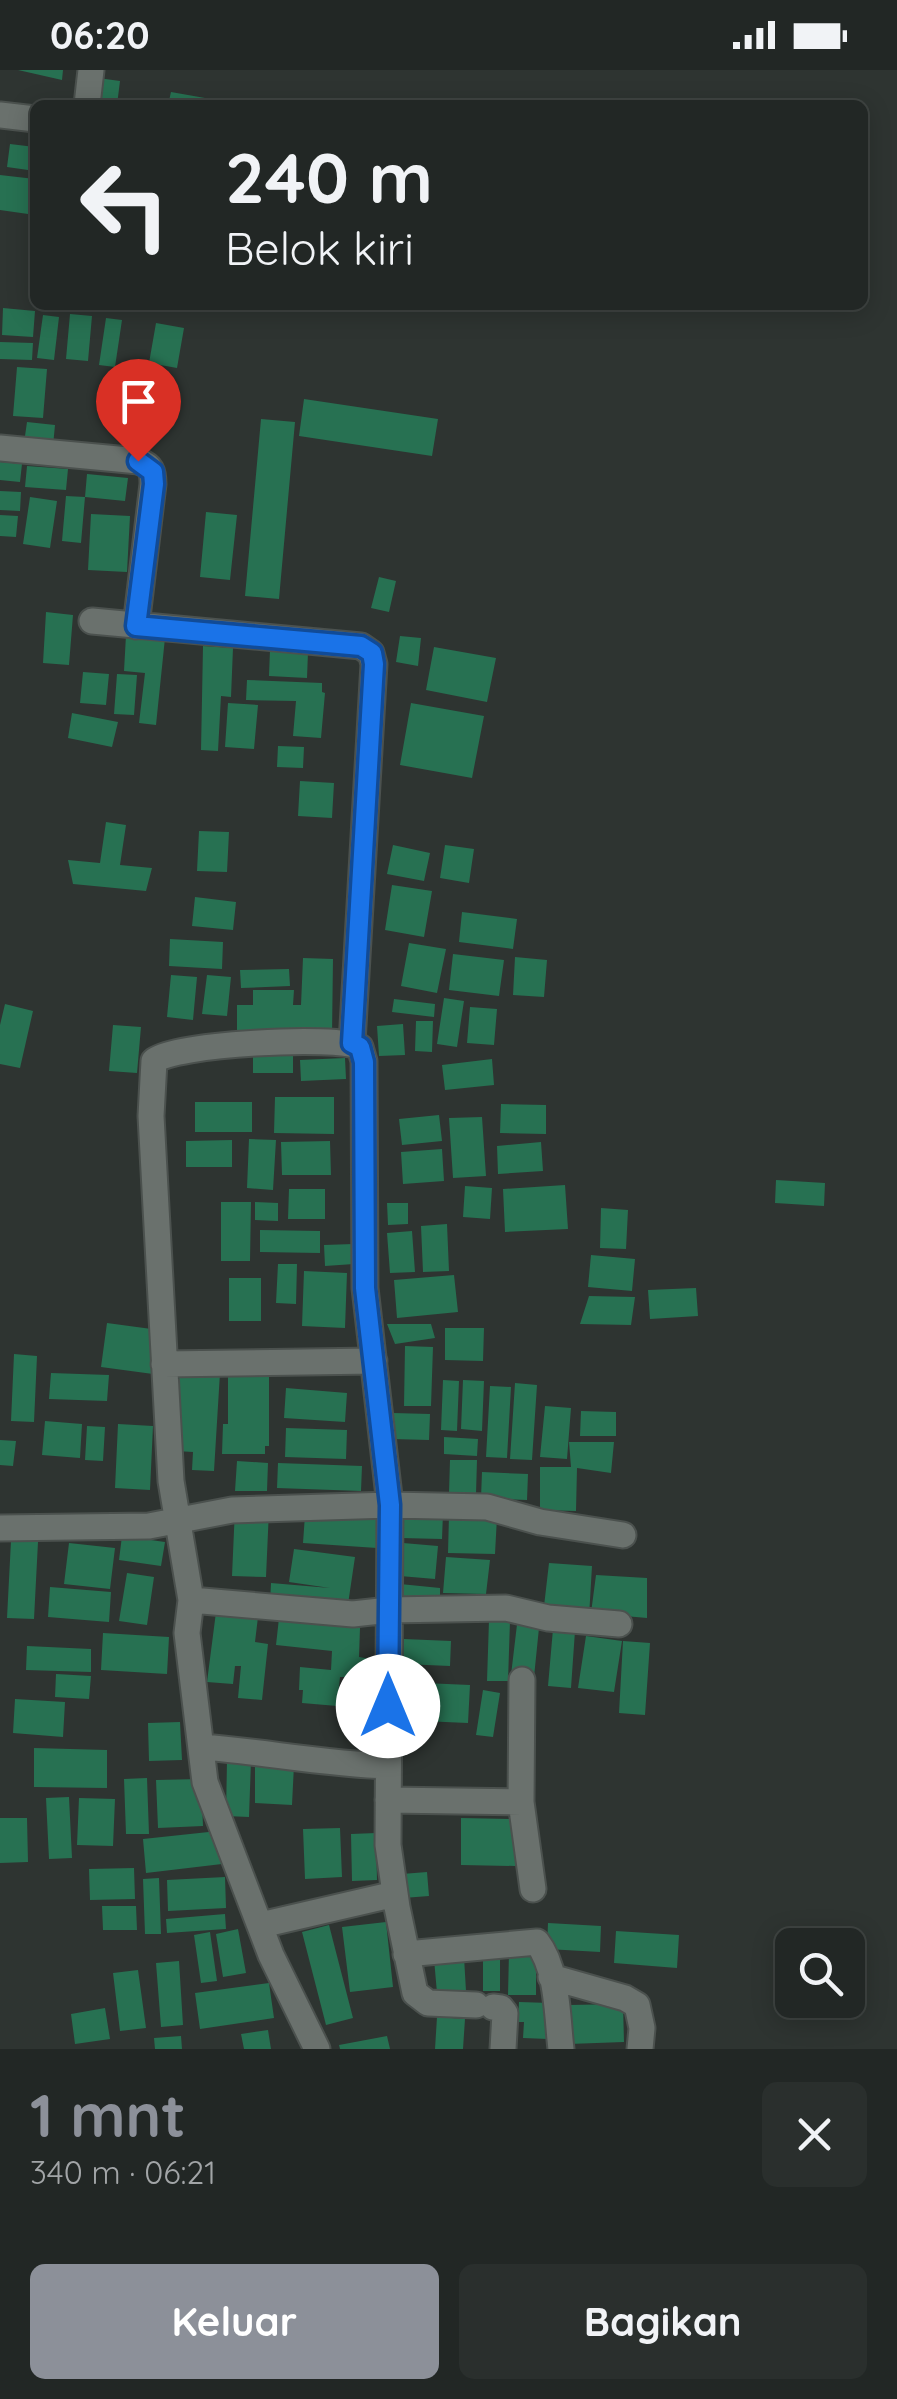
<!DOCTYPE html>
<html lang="id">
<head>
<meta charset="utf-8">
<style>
  body { margin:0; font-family:Quicksand,sans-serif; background:#2a2f2d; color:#f1f3f6; height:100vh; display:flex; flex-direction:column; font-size:38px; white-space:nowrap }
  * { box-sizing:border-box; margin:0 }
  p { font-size:32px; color:#a2a5a7 }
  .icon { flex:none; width:55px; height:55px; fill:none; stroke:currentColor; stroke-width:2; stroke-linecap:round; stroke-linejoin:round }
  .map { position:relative; height:1979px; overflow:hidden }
  .side { display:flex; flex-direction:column; background:#222725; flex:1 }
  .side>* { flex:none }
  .top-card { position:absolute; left:30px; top:30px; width:838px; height:210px; border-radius:15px; box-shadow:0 5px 25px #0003,0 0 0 2px #3f4442; background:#222725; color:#f1f3f6; overflow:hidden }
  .controls { position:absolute; left:775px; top:1858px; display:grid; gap:20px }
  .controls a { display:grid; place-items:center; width:90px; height:90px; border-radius:15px; background:#222725; box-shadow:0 5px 25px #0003,0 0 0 2px #3f4442; font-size:50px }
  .pin { position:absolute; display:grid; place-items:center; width:85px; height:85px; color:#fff; margin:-102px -42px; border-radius:50% 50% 50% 0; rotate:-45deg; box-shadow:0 0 10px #0007 }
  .pin .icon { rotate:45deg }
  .me { position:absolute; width:110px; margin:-55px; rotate:0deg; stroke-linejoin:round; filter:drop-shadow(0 0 8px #0008) }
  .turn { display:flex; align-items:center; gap:35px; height:210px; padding:0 30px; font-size:45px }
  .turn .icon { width:130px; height:130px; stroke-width:2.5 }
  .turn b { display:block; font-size:70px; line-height:85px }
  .round { display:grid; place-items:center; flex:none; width:105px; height:105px; border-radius:15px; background:#2a2f2d }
  .headline { display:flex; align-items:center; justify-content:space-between; height:170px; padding:0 30px }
  h1 { font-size:60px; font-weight:800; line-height:75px; color:#8c9099 }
  .primary-button { display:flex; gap:20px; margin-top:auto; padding:20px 30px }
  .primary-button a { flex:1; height:115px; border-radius:15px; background:#8c9099; color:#fff; font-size:40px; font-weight:800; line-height:115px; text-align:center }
  .primary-button a+a { background:#2a2f2d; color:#f1f3f6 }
  .status { display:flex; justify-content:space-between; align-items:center; height:70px; padding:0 50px; background:#222725; direction:ltr }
  .status svg { height:28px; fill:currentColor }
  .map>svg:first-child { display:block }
</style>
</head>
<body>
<div class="status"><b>06:20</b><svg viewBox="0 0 49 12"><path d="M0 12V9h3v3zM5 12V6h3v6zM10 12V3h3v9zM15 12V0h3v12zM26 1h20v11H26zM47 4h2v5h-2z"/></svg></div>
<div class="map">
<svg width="897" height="1979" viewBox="0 0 897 1979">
  <rect width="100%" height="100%" fill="#2e3431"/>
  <!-- building -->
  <path fill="#277152" d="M18 0H63L62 10Z
    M98 8 120 11 117 35H95Z
    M171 22 222 31 221 35H168Z
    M10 74 35 77V101L7 97Z
    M0 105 35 109V145L0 140Z
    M3 238 35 241 33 267 2 265Z
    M70 244 92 246 88 291 66 289Z
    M43 245 59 247 54 290 37 288Z
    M106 248 122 250 115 297 99 295Z
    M156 253 184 258 177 298 149 293Z
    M0 272 33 273 32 290 0 289Z
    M17 297 47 299 43 348 13 346Z
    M115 301 145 305 140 347 110 343Z
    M304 329 438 349 432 386 299 366Z
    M261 349 295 352 279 529 245 526Z
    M27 352 55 355 53 376 24 373Z
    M0 392 22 394 20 412 0 410Z
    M27 396 68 399 66 420 25 417Z
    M87 404 128 408 125 431 85 427 81 473 62 471 66 426 85 427Z
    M0 421 21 422 20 441 0 440Z
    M30 427 57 431 50 478 23 474Z
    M206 442 237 445 230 510 200 507Z
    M91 444 130 446 127 502 88 500Z
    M0 445 18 446 16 467 0 466Z
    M379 507 396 511 389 542 371 538Z
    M46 542 73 545 69 595 43 593Z
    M126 565 165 568 156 655 139 653 145 603 124 601Z
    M400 566 421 568 418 596 396 592Z
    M203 576 233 578 231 627 221 626 218 681 201 680Z
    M434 577 496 588 487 632 426 620Z
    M270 580 308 582 307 608 269 606Z
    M83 602 109 604 106 635 80 633Z
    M117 604 137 605 134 645 114 644Z
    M247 610 322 613V622L325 623 321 668 293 666 296 631 246 630Z
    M228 633 258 635 254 679 225 677Z
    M411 633 484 646 472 708 400 695Z
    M72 643 118 652 112 677 68 668Z
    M278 676 304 677 303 698 277 697Z
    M300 711 334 713 332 748 298 746Z
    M106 752 126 755 120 795 152 798 146 821 73 814 68 790 100 793Z
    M199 761 229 762 227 802 197 801Z
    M393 775 430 783 424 811 387 804Z
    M445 775 474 779 469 813 440 808Z
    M392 815 432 821 424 867 385 860Z
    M195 827 236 832 233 860 192 856Z
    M462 842 517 849 513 879 459 872Z
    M170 869 223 872 222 899 169 896Z
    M409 873 446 879 437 923 401 916Z
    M453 884 504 890 499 926 449 920Z
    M515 887 547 890 544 927 513 925Z
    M303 888 333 889 332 966 237 964V935H253V920H294L293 935H301Z
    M289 899 290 916 241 918 240 900Z
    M171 905 197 907 193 950 167 947Z
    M207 905 231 907 227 946 202 944Z
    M444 928 464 931 457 977 437 974Z
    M394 929 435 934 434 947 392 942Z
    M5 934 33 941 20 998 0 994V955Z
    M470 937 497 939 494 975 467 973Z
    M416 951H433L432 982 415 981Z
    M403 954 405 985 379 986 377 956Z
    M113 955 141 957 137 1003 109 1001Z
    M253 986H293V1003H253Z
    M345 988 346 1009 301 1011 300 990Z
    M492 989 494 1015 445 1020 442 995Z
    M275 1027H334V1064L274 1063Z
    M195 1032H252V1062H195Z
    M501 1034 546 1035V1064L500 1063Z
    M439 1045 442 1071 402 1075 399 1049Z
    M482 1047 486 1106 453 1108 449 1048Z
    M249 1069 276 1070 273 1120 247 1118Z
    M232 1070V1097H186V1071Z
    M330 1071 331 1105H282L281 1072Z
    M541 1072 543 1101 498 1104 497 1076Z
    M442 1079 444 1111 403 1114 401 1082Z
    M776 1110 825 1113 824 1136 775 1133Z
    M565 1115 568 1159 505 1162 503 1119Z
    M465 1116 492 1118 490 1149 463 1147Z
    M289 1119H325V1149H288Z
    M221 1132H251L250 1191H221Z
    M255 1132 278 1133V1151L255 1150Z
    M387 1133H408V1154L388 1155Z
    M601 1138 628 1140 626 1179 600 1178Z
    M447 1154 449 1201 423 1202 421 1156Z
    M260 1160 320 1161V1183L260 1182Z
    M412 1161 415 1202 390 1203 387 1163Z
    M353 1174 354 1194 325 1196 324 1175Z
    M591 1185 635 1189 632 1221 588 1217Z
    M278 1194H297L296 1234 276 1233Z
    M304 1201 347 1203 345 1258 302 1256Z
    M454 1205 458 1242 397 1248 394 1210Z
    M229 1208H261V1251H229Z
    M696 1218 698 1246 650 1249 648 1220Z
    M589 1226 635 1227 631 1255 580 1254Z
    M107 1253 159 1260 153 1304 101 1297Z
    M387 1254H431L435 1268 395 1274Z
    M445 1258H484L483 1291 445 1290Z
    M405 1276 433 1277 431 1336H404Z
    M14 1284 37 1286 34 1352 11 1351Z
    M179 1301 220 1303 214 1401 192 1400 193 1382 176 1381Z
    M228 1301H269V1376H265V1384H222L223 1354H228Z
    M51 1303 109 1305 107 1331 49 1329Z
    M443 1310 459 1311 457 1361 441 1360Z
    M463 1310 484 1311 482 1361 461 1359Z
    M515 1313 537 1315 532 1390 510 1389Z
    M490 1316 511 1317 507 1388 486 1387Z
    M286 1318 347 1323 345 1352 284 1348Z
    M545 1336 571 1338 567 1389 540 1387Z
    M581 1341 616 1342V1366H580Z
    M393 1343 430 1344 429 1370 392 1369Z
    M45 1351 82 1354 80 1388 42 1385Z
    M118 1354 153 1356 150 1420 115 1418Z
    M87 1356 105 1357 103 1391 85 1390Z
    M286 1358 347 1360 346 1389 285 1387Z
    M444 1367 478 1369 477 1386 444 1384Z
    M0 1370 16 1371 13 1396 0 1395Z
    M569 1372H614L611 1403 577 1398 576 1441 540 1440V1397H571Z
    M450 1390H477L476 1424 449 1423Z
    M237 1391 268 1393 267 1421H235Z
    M278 1393 362 1396 361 1421 277 1418Z
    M482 1402 528 1404 527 1430 481 1428Z
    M235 1438 269 1440 266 1507 232 1506Z
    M402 1442 443 1443 442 1469 401 1468Z
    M305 1445 379 1449 377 1478 303 1473Z
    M449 1445 497 1447 495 1484 448 1483Z
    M122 1466 165 1472 161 1496 119 1490Z
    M11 1471 38 1472 34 1549 7 1548Z
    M69 1473 115 1478 110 1519 64 1514Z
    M403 1473 438 1476 435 1509 400 1506Z
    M294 1479 355 1487 347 1541 270 1534 271 1513 330 1518 289 1512Z
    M446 1487 490 1490 486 1524 443 1523Z
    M549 1493 592 1496 589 1547 543 1545Z
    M127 1503 154 1507 147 1555 119 1551Z
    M596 1505 647 1508V1548L591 1543Z
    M400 1514 440 1518V1535H398Z
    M50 1517 111 1522 109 1552 48 1547Z
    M216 1542 258 1547 255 1572 268 1574 262 1630 238 1628 241 1596H235L233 1614 207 1612Z
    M518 1546 540 1548 534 1607 511 1605Z
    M279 1548 360 1558 359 1587 377 1590 367 1662 343 1659 350 1607H340L337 1636 302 1633 303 1620H299L300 1597 331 1600 332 1581 276 1575Z
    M489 1550 510 1551 508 1611H487Z
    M553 1559 575 1561 571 1618 548 1616Z
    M103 1563 169 1567 167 1604 101 1600Z
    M586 1566 622 1571 614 1622 578 1618Z
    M404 1569 451 1571 450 1596 403 1594Z
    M623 1571 650 1573 645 1645 619 1643Z
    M27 1576 91 1579V1602L26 1600Z
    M56 1604 91 1606 89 1629 55 1627Z
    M424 1613 470 1615 468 1653 422 1651Z
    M483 1620 500 1623 493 1667 476 1665Z
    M15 1629 65 1632 63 1667 13 1663Z
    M180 1652 182 1690 149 1691 148 1653Z
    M34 1678 107 1680V1718L34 1717Z
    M227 1690 251 1691 249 1747 226 1746Z
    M255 1694 294 1695 292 1735 255 1733Z
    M147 1708 149 1764H126L124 1709Z
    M201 1709 203 1756 158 1758 156 1710Z
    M69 1727 72 1788 49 1789 46 1728Z
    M79 1728 115 1729 113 1776 77 1775Z
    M0 1748H27L28 1792 0 1793Z
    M461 1748 515 1749V1796L461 1795Z
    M340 1758 342 1807 305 1809 303 1759Z
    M218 1761 222 1794 146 1803 143 1769Z
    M376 1763 377 1810 352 1811 351 1764Z
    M134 1798 135 1829 90 1830 89 1799Z
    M427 1802 429 1826 403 1828 402 1804Z
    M225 1807 226 1838 168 1841 167 1810Z
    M159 1808 161 1864H145L143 1809Z
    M102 1836H136L137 1860H103Z
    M225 1844 226 1859 167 1863 166 1849Z
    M386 1852 393 1917 350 1922 342 1857Z
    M548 1853 601 1856 600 1882 547 1879Z
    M329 1855 353 1948 326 1955 302 1862Z
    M238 1859 246 1903 223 1907 216 1864Z
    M616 1861 679 1865 677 1898 614 1893Z
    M210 1862 217 1911 201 1913 194 1865Z
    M509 1882H536V1925H508Z
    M483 1885H500V1921H483Z
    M464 1887 466 1921 437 1923 434 1889Z
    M179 1891 183 1955 161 1957 156 1893Z
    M138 1900 146 1958 120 1961 113 1903Z
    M269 1913 274 1948 200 1959 195 1923Z
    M519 1932 550 1933 548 1969 523 1968 524 1952H518Z
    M623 1934 624 1972 569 1974V1935Z
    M105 1938 110 1969 75 1974 71 1944Z
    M437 1947 465 1949 463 1979H435Z
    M268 1960 271 1979H244L241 1964Z
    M181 1966 182 1979H155L154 1968Z
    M387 1966 390 1979H340L339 1975Z"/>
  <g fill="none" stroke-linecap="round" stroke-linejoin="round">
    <defs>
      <path id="minor" d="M87 35 91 0
        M0 45 35 49
        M0 378 139 391C151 396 153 401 153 414L136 556
        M92 551 361 576 371 583 374 594 352 973
        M164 1294 374 1291
        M0 1458 149 1456 232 1440 390 1435 487 1437 540 1452 623 1465
        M191 1530 353 1544 389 1540 506 1538 548 1548 619 1554
        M522 1610 521 1732 533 1819
        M203 1677C265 1682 326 1694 388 1696
        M388 1730 521 1732
        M261 1855 395 1824
        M406 1884 537 1872C558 1899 557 1946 561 1979
        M551 1907 625 1928 637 1935 642 1958 640 1979
        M493 1937 501 1938 505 1943 503 1979
        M317 1979 271 1885 205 1712 187 1563 191 1530 171 1411 151 1046 154 991C172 974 337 965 360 977L364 991 365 1218 390 1435 388 1775 397 1837 415 1923 428 1933 476 1935"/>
    </defs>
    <!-- minor casing -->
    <use href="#minor" stroke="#4b514e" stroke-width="29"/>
    <!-- minor -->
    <use href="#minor" stroke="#6a716d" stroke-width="25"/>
  </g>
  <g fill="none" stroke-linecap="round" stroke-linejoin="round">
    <defs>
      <path id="route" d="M138 391 153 402 154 414 136 556 361 576 372 583 374 594 352 973 360 977 364 992 365 1218 390 1435 388 1636"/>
    </defs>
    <!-- route casing -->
    <use href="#route" stroke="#114b97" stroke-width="25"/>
    <!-- route -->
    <use href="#route" stroke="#1a73e8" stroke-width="18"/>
  </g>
</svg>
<div class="controls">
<a><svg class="icon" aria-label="search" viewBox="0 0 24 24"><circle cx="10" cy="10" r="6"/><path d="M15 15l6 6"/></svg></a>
</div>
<div class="pin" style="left:138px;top:391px;background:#d93025"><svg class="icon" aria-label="arrive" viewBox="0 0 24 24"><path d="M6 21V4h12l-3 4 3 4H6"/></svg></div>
<svg class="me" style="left:388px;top:1636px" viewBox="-20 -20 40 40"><circle r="19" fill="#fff"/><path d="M0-13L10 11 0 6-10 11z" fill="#1a73e8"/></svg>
<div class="top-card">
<div class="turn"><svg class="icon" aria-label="left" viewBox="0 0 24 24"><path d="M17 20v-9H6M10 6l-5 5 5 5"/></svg><div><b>240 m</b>Belok kiri</div></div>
</div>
</div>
<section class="side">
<div class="headline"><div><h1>1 mnt</h1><p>340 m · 06:21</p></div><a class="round"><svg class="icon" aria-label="close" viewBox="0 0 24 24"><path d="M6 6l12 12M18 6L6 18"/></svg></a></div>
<div class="primary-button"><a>Keluar</a><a>Bagikan</a></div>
</section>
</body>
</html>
